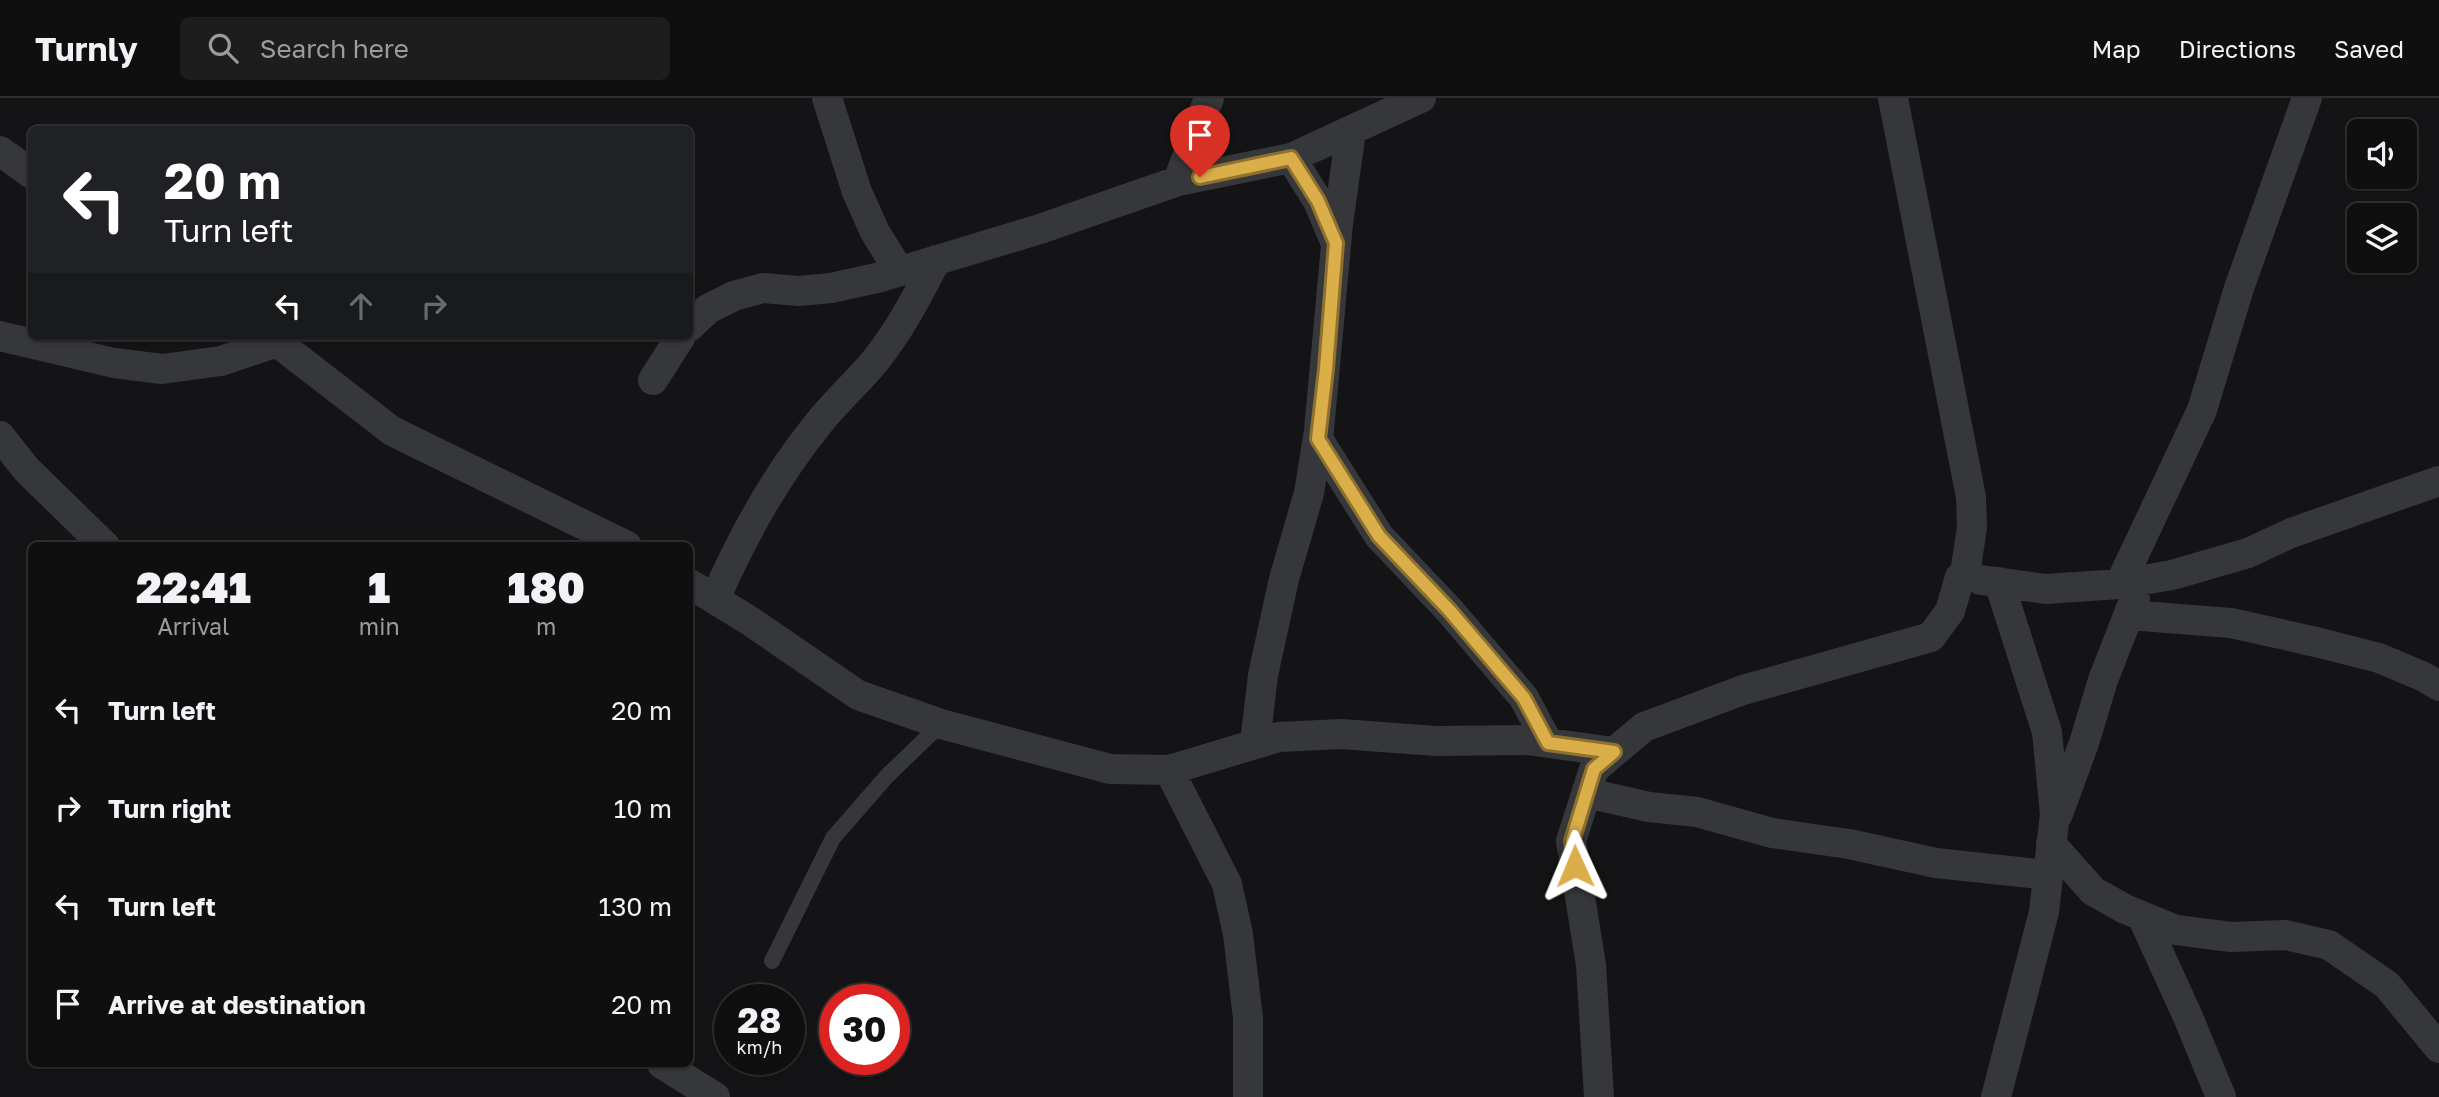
<!DOCTYPE html>
<html lang="en">
<head>
<meta charset="utf-8">
<style>
  body { margin:0; font-family:"Golos Text",sans-serif; background:#1d1d1e; color:#f1f3f6; height:100vh; display:flex; flex-direction:column; font-size:26px; white-space:nowrap }
  * { box-sizing:border-box; margin:0 }
  p { font-size:23px; color:#9b9c9f }
  .icon { flex:none; width:38px; height:38px; fill:none; stroke:currentColor; stroke-width:2; stroke-linecap:round; stroke-linejoin:round }
  .map { position:relative; flex:1; overflow:hidden }
  .details { position:absolute; left:28px; top:444px; width:665px; height:525px; display:flex; flex-direction:column; background:#0f0f10; border-radius:10px; box-shadow:0 2px 5px #0004,0 0 0 2px #2f2f30 }
  .details>* { flex:none }
  .banner { position:absolute; left:28px; top:28px; width:665px; height:214px; border-radius:10px; box-shadow:0 2px 5px #0004,0 0 0 2px #2f2f30; background:#202124; color:#fff; overflow:hidden }
  .tools { position:absolute; left:2347px; top:21px; display:grid; gap:14px }
  .tools a { display:grid; place-items:center; width:70px; height:70px; border-radius:10px; background:#0f0f10; box-shadow:0 2px 5px #0004,0 0 0 2px #2f2f30; font-size:35px }
  .speed { position:absolute; left:714px; top:886px; display:flex; gap:14px; font-size:35px; font-weight:700; text-align:center }
  .speed>* { display:grid; place-content:center; width:91px; height:91px; border-radius:50%; background:#0f0f10; box-shadow:0 2px 5px #0004,0 0 0 2px #2f2f30; line-height:1 }
  .speed small { font-size:18px; font-weight:400 }
  .speed .limit { border:10px solid #d22; background:#fff; color:#111 }
  .pin { position:absolute; display:grid; place-items:center; width:60px; height:60px; color:#fff; margin:-72px -30px; border-radius:50% 50% 50% 0; rotate:-45deg; box-shadow:0 0 7px #0007 }
  .pin .icon { rotate:45deg }
  .me { position:absolute; width:77px; margin:-38px; rotate:359deg; stroke-linejoin:round; filter:drop-shadow(0 0 5px #0008) }
  .turn { display:flex; align-items:center; gap:24px; height:147px; padding:0 21px; font-size:32px }
  .turn .icon { width:91px; height:91px; stroke-width:2.5 }
  .turn b { display:block; font-size:49px; line-height:60px }
  .lanes { display:flex; align-items:center; height:66px; padding:0 21px; background:#0003; justify-content:center; gap:35px; direction:ltr }
  .lanes .off { opacity:.35 }
  .eta { display:flex; justify-content:space-evenly; align-items:center; height:119px; text-align:center }
  .eta b { font-size:42px; font-weight:800; line-height:49px }
  ul { padding:0; list-style:none }
  li { display:flex; align-items:center; gap:21px; height:98px; padding:0 21px }
  li div { flex:1 }
  li b { display:block; font-size:26px }
  li em { font-style:normal }
  header { display:flex; align-items:center; gap:42px; box-sizing:border-box; height:98px; padding:0 35px; background:#0f0f10; border-bottom:2px solid #2f2f30 }
  header strong { font-size:33px }
  nav { display:flex; gap:38px; margin-inline-start:auto; font-size:24px }
  .search { width:490px; height:63px; background:#1d1d1e; display:flex; align-items:center; gap:18px; box-sizing:border-box; padding:0 24px; border-radius:10px; color:#9b9c9f; font-size:26px }
  .map>svg:first-child { display:block }
</style>
</head>
<body>
<header>
<strong>Turnly</strong>
<div class="search"><svg class="icon" aria-label="search" viewBox="0 0 24 24"><circle cx="10" cy="10" r="6"/><path d="M15 15l6 6"/></svg>Search here</div>
<nav><a>Map</a><a>Directions</a><a>Saved</a></nav>
</header>
<div class="map">
<svg width="2439" height="999" viewBox="0 0 2439 999">
  <rect width="100%" height="100%" fill="#141416"/>
  <g fill="none" stroke-linecap="round" stroke-linejoin="round">
    <!-- service -->
    <path stroke="#36373a" stroke-width="16" d="M772 863 833 740 887 678 941 626"/>
    <!-- minor -->
    <path stroke="#36373a" stroke-width="30" d="M827 0 857 94 875 134 899 173
      M0 53 32 76
      M1291 60 1318 103 1334 141
      M1178 83 1209 0
      M690 228 708 211 734 198 763 190 799 193 831 190 881 179 1040 131 1178 83 1291 60 1421 0
      M0 238 114 265 162 271 221 263 277 244
      M269 238 392 333 627 448
      M653 282 681 238
      M0 338 27 372 105 448
      M1318 341 1379 438 1450 513 1524 600 1548 645
      M1981 482 2045 491 2120 486 2172 477 2248 455 2291 435 2439 383
      M690 486 750 523 858 597 941 626 1110 671 1169 672 1279 639 1341 636 1436 643 1527 642 1614 654
      M2120 486 2202 312 2239 190 2307 0
      M715 501C742 439 775 379 818 326 835 304 857 285 875 263 900 232 918 197 936 162
      M2129 517 2231 525 2316 544 2379 560 2424 579 2439 588
      M1255 645 1263 577 1284 481 1309 395 1319 332 1338 126 1351 33
      M1169 672 1227 786 1238 836 1248 920V999
      M1587 695 1649 709 1697 714 1772 735 1849 746 1936 765 2048 777
      M2058 716 2084 645 2103 582 2135 500
      M2051 746 2093 793 2125 811 2176 832 2231 839 2286 837 2329 847 2387 887 2439 950
      M2142 818 2188 919 2221 999
      M662 966 715 999
      M1599 999 1591 867 1571 743 1594 671 1644 629 1743 592 1931 539 1950 513 1960 479 1965 475 1972 430 1971 399 1893 0
      M1996 999 2044 814 2055 716 2047 634 1999 484"/>
  </g>
  <g fill="none" stroke-linecap="round" stroke-linejoin="round">
    <defs>
      <path id="route" d="M1200 79 1291 60 1318 103 1336 145 1326 271 1318 341 1379 438 1450 513 1524 600 1548 645 1614 654 1594 671 1572 743 1575 768"/>
    </defs>
    <!-- route casing -->
    <use href="#route" stroke="#8e712f" stroke-width="18"/>
    <!-- route -->
    <use href="#route" stroke="#daae49" stroke-width="12"/>
  </g>
</svg>
<div class="tools">
<a><svg class="icon" aria-label="sound" viewBox="0 0 24 24"><path d="M4 9h4l5-4v14l-5-4H4zM17 9q2 3 0 6"/></svg></a>
<a><svg class="icon" aria-label="layers" viewBox="0 0 24 24"><path d="M12 4l9 5-9 5-9-5zM3 14l9 5 9-5"/></svg></a>
</div>
<div class="speed"><div>28<small>km/h</small></div><div class="limit">30</div></div>
<div class="pin" style="left:1200px;top:79px;background:#d93025"><svg class="icon" aria-label="arrive" viewBox="0 0 24 24"><path d="M6 21V4h12l-3 4 3 4H6"/></svg></div>
<svg class="me" style="left:1575px;top:768px" viewBox="-20 -20 40 40"><path d="M0-17L14 15 0 8-14 15z" fill="#daae49" stroke="#fff" stroke-width="4"/></svg>
<div class="banner">
<div class="turn"><svg class="icon" aria-label="left" viewBox="0 0 24 24"><path d="M17 20v-9H6M10 6l-5 5 5 5"/></svg><div><b>20 m</b>Turn left</div></div>
<div class="lanes"><svg class="icon" aria-label="left" viewBox="0 0 24 24"><path d="M17 20v-9H6M10 6l-5 5 5 5"/></svg><svg class="icon off" aria-label="ahead" viewBox="0 0 24 24"><path d="M12 20V5M6 11l6-6 6 6"/></svg><svg class="icon off" aria-label="right" viewBox="0 0 24 24"><path d="M7 20v-9h11M14 6l5 5-5 5"/></svg></div>
</div>
<section class="details">
<div class="eta">
<div><b>22:41</b><p>Arrival</p></div>
<div><b>1</b><p>min</p></div>
<div><b>180</b><p>m</p></div>
</div>
<ul>
<li><svg class="icon" aria-label="left" viewBox="0 0 24 24"><path d="M17 20v-9H6M10 6l-5 5 5 5"/></svg><div><b>Turn left</b></div><em>20 m</em></li>
<li><svg class="icon" aria-label="right" viewBox="0 0 24 24"><path d="M7 20v-9h11M14 6l5 5-5 5"/></svg><div><b>Turn right</b></div><em>10 m</em></li>
<li><svg class="icon" aria-label="left" viewBox="0 0 24 24"><path d="M17 20v-9H6M10 6l-5 5 5 5"/></svg><div><b>Turn left</b></div><em>130 m</em></li>
<li><svg class="icon" aria-label="arrive" viewBox="0 0 24 24"><path d="M6 21V4h12l-3 4 3 4H6"/></svg><div><b>Arrive at destination</b></div><em>20 m</em></li>
</ul>
</section>
</div>
</body>
</html>
